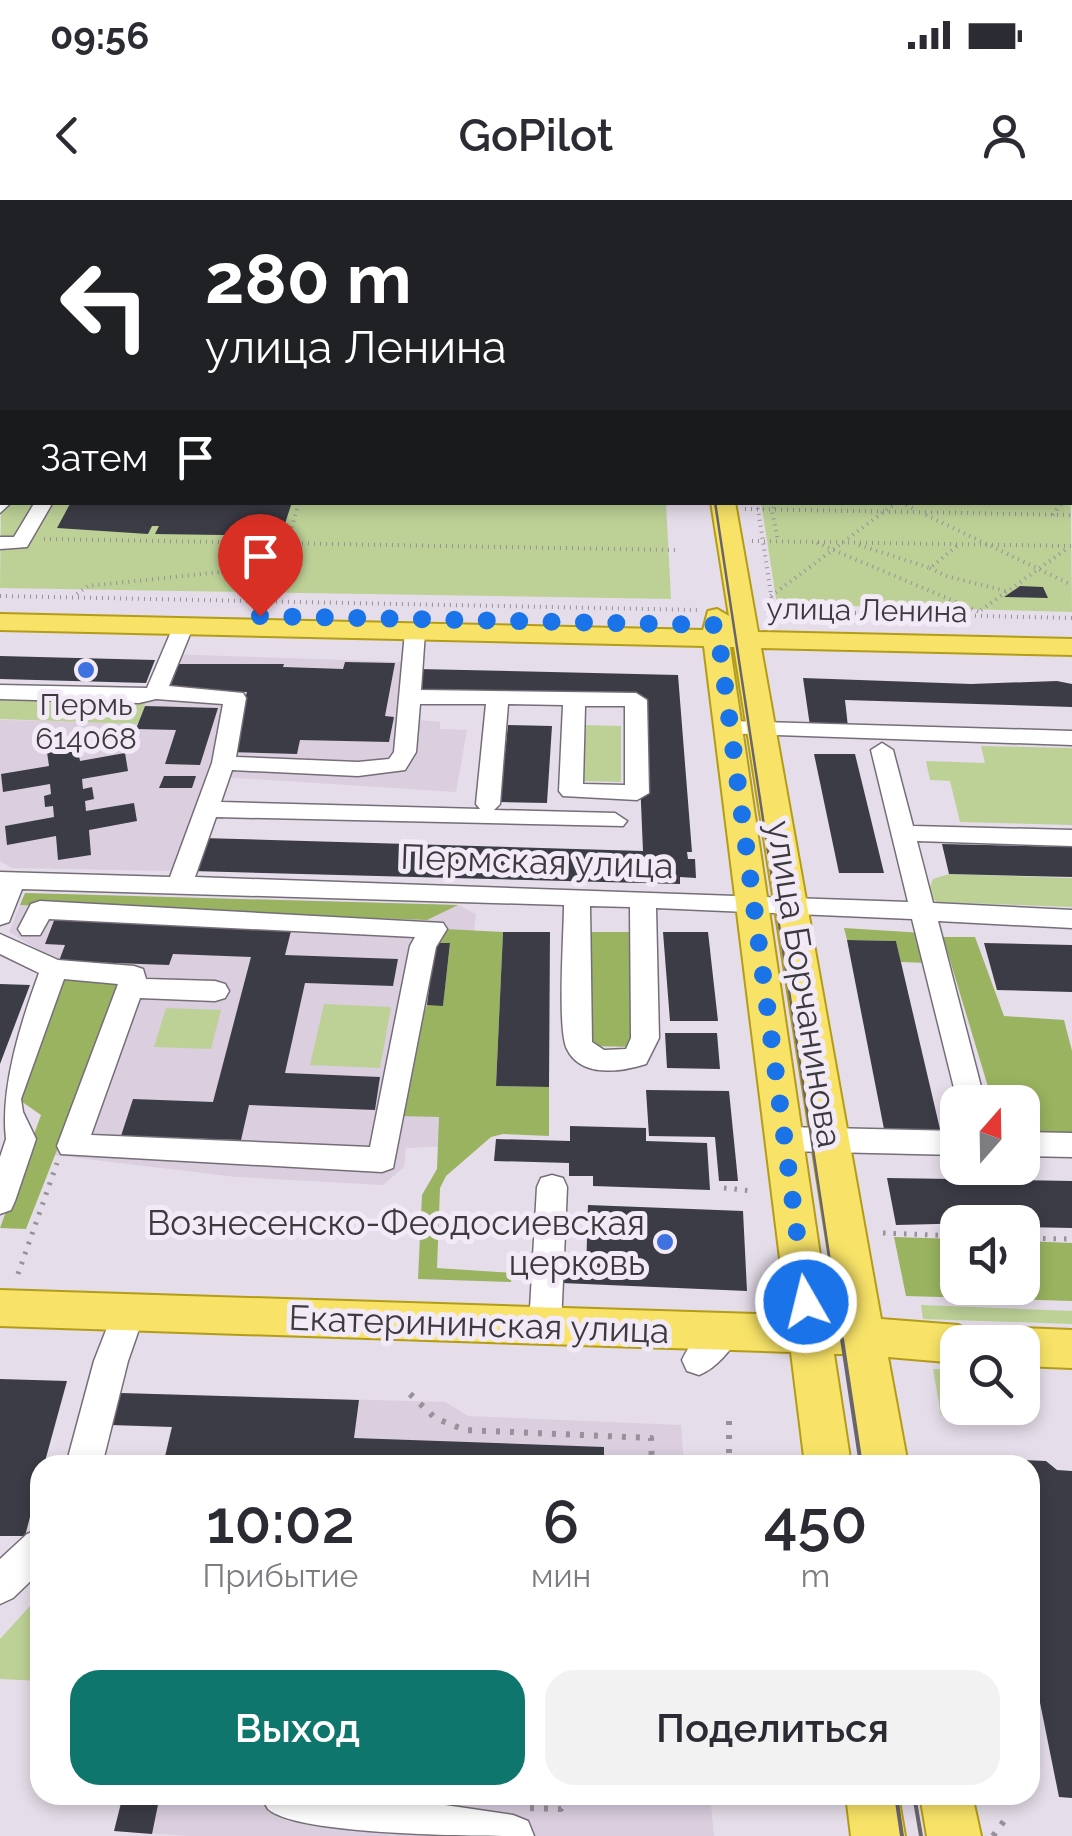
<!DOCTYPE html>
<html lang="ru">
<head>
<meta charset="utf-8">
<style>
  body { margin:0; font-family:Raleway,sans-serif; background:#f2f2f3; color:#2b2b33; height:100vh; display:flex; flex-direction:column; font-size:38px; white-space:nowrap }
  * { box-sizing:border-box; margin:0 }
  p { font-size:32px; color:#7c7c81 }
  .icon { flex:none; width:55px; height:55px; fill:none; stroke:currentColor; stroke-width:2; stroke-linecap:round; stroke-linejoin:round }
  .map { position:relative; flex:1; overflow:hidden }
  .panel { position:absolute; left:30px; top:1255px; width:1010px; height:350px; display:flex; flex-direction:column; background:#fff; border-radius:30px; box-shadow:0 5px 15px #0003 }
  .panel>* { flex:none }
  .hud { position:absolute; left:0px; top:0px; width:1072px; height:305px; box-shadow:0 5px 15px #0003; background:#202124; color:#fff; overflow:hidden }
  .needle { width:65px; rotate:20deg }
  .tools { position:absolute; left:940px; top:885px; display:grid; gap:20px }
  .tools a { display:grid; place-items:center; width:100px; height:100px; border-radius:20px; background:#fff; box-shadow:0 5px 15px #0003; font-size:50px }
  .pin { position:absolute; display:grid; place-items:center; width:85px; height:85px; color:#fff; margin:-102px -42px; border-radius:50% 50% 50% 0; rotate:-45deg; box-shadow:0 0 10px #0007 }
  .pin .icon { rotate:45deg }
  .me { position:absolute; width:110px; margin:-55px; rotate:352deg; stroke-linejoin:round; filter:drop-shadow(0 0 8px #0008) }
  .turn { display:flex; align-items:center; gap:35px; height:210px; padding:0 40px; font-size:45px }
  .turn .icon { width:130px; height:130px; stroke-width:2.5 }
  .turn b { display:block; font-size:70px; line-height:85px }
  .then { display:flex; align-items:center; height:95px; padding:0 40px; background:#0003; gap:20px; font-size:38px }
  .eta { display:flex; justify-content:space-evenly; align-items:center; height:170px; text-align:center }
  .eta b { font-size:60px; font-weight:600; line-height:70px }
  .button { display:flex; gap:20px; margin-top:auto; padding:20px 40px }
  .button a { flex:1; height:115px; border-radius:30px; background:#0f766e; color:#fff; font-size:40px; font-weight:600; line-height:115px; text-align:center }
  .button a+a { background:#f2f2f3; color:#2b2b33 }
  .status { display:flex; justify-content:space-between; align-items:center; height:70px; padding:0 50px; background:#fff; direction:ltr }
  .status svg { height:28px; fill:currentColor }
  header { display:flex; justify-content:space-between; align-items:center; height:130px; padding:0 40px; background:#fff; font-size:45px; font-weight:600 }
  .map>svg:first-child { display:block }
</style>
</head>
<body>
<div class="status"><b>09:56</b><svg viewBox="0 0 49 12"><path d="M0 12V9h3v3zM5 12V6h3v6zM10 12V3h3v9zM15 12V0h3v12zM26 1h20v11H26zM47 4h2v5h-2z"/></svg></div>
<header><svg class="icon" aria-label="back" viewBox="0 0 24 24"><path d="M15 5l-7 7 7 7"/></svg>GoPilot<svg class="icon" aria-label="person" viewBox="0 0 24 24"><circle cx="12" cy="8" r="4"/><path d="M4 21q1-7 8-7t8 7"/></svg></header>
<div class="map">
<svg width="1072" height="1636" viewBox="0 0 1072 1636">
  <rect width="100%" height="100%" fill="#e5dde9"/>
  <!-- built -->
  <path fill="#dacedf" d="M165 454 406 462 420 499 419 520 440 522V529L467 530 456 592 206 576 172 671 12 668 0 661V520L138 523Z
    M25 693 458 705 476 714 450 946 406 948 404 967 383 985 236 977 53 955 123 783 58 762 9 732Z
    M120 1193 445 1202 468 1216 681 1225 684 1265H163L171 1227 111 1225Z
    M123 1595H710L714 1636H191L114 1631Z"/>
  <!-- green -->
  <path fill="#bdd197" d="M2 221V302L666 303 671 399 0 388Z
    M1070 234 1072 412 777 404 761 303 1070 302Z
    M0 498 146 502 138 524 0 519Z
    M581 525 621 526V582L580 581Z
    M981 546 1072 548V625L960 622 950 581 930 580 926 561 985 563Z
    M949 674 1072 678V707L937 702 927 696 933 679Z
    M324 804 391 807 380 868 310 865Z
    M166 808 221 810 211 849 154 847Z
    M921 1105 1072 1111V1124L923 1119Z
    M933 1169 957 1170 958 1208 1023 1206 1025 1217 941 1215Z
    M40 1395V1481L0 1479V1439Z"/>
  <!-- forest -->
  <path fill="#99b360" d="M25 693 458 705 427 720 20 705Z
    M844 728 923 733 931 763 901 762 896 741 847 740Z
    M445 729 503 732 496 886 549 887V936L503 934 491 937 446 976 440 988 437 1068 512 1073 511 1082 418 1079 422 995 437 969 439 917 399 916 411 850 427 805H443L450 744 435 743Z
    M583 732H636L640 847 584 846Z
    M943 737H975L1004 816 1064 820 1072 851V934H1029L1022 902 992 900Z
    M65 778 123 782 26 1029 0 1028 41 915 18 899Z
    M894 1037 957 1039 958 1088H1022L1023 1041 1072 1043V1101L906 1096Z"/>
  <!-- building -->
  <path fill="#3b3c46" d="M71 302H292L281 336 155 334 159 326H152L148 334 57 328Z
    M1020 386 1043 387 1048 398 1004 397Z
    M0 456 155 460 146 483 0 479Z
    M345 462 395 463 385 516 394 517 389 542 300 540 297 554 228 552 247 492 169 490 179 464H284L283 467 343 469Z
    M418 469 678 475 692 652H687L688 659H695L696 678 680 677V684L192 671 202 638 643 651 637 507 640 498 414 493Z
    M803 478 971 484 1057 481 1072 484V507L845 500 848 527 810 526Z
    M145 506 218 508 200 565 165 564 176 530 136 529Z
    M508 525 552 526 547 603 500 602Z
    M76 540 80 561 125 553 128 571 82 579 83 589 92 587 94 599 85 601 86 611 134 603 137 621 89 630 91 655 58 660 56 636 7 645 5 626 54 617 53 606 45 607 44 596 51 594 50 584 3 592 1 574 49 566 46 545Z
    M814 554H855L884 673H839Z
    M164 576H196L192 588H159Z
    M942 644 1072 647V677L949 674Z
    M55 718 292 727 285 755 398 759 393 786 305 783 285 873 380 877 375 910 249 905 241 940 121 936 133 899 213 902 251 757 173 754 169 765 59 761 65 745 45 744Z
    M503 732H550L549 887 496 886Z
    M663 732H708L718 821H670Z
    M847 740 896 741 940 929H884Z
    M435 743H450L443 806 427 805Z
    M984 743 1072 745V792L997 790Z
    M0 784 30 785 0 864Z
    M665 833H717L720 869 667 868Z
    M646 890 729 891 738 981H719L715 937 649 936Z
    M570 926 646 928V941L707 943 710 990 593 986V976H569V963L494 961 496 939 570 941Z
    M887 978 1072 981V1028L1022 1027V1022L896 1025Z
    M588 1005 743 1011 747 1091 562 1083 563 1071 586 1072Z
    M0 1179 67 1181 44 1265H40V1279L25 1336H0Z
    M120 1193 359 1200 354 1238 604 1247V1265H324V1261L202 1257 200 1265H163L172 1227 111 1225Z
    M948 1257 1046 1261 1057 1270 1072 1271V1598L1059 1597 1030 1453V1265H950Z
    M123 1595H160L152 1634 114 1631Z"/>
  <g fill="none" stroke-linecap="round" stroke-linejoin="round">
    <defs>
      <path id="minor" d="M370 0H382L383 2H370Z
        M681 0H693L694 2H681Z
        M951 0H964L966 2H952Z
        M1070 5 1072 6V16L1070 15Z
        M0 7H2V15H0Z
        M0 29H2V37H0Z
        M0 56H2V64H0Z
        M1070 57H1072V65H1070Z
        M1070 109H1072V120L1070 119Z
        M0 133H2V143H0Z
        M1070 136H1072V146H1070Z
        M0 297 2 302H12L0 313Z
        M35 302H53L27 347 0 349V337H14Z
        M183 421 193 427 169 486 243 493 246 498 236 557 358 562 389 559 394 552 405 432 415 426 425 432 421 490 636 493 647 500 649 593 637 600 563 596 559 591 563 505 508 504 500 604 494 610 615 613 627 621 623 626 216 617 195 677 908 702 871 550 882 543 893 550 913 626 1072 630V646L917 641 933 703 1072 710V728L938 721 985 902 958 904 912 719 656 708 659 838 646 864C621 872 581 878 567 849 557 831 564 732 564 705L22 689 9 722 0 725V672L170 677 212 563 223 504 156 499 139 503 0 499V485L147 488 173 427ZM420 504H486L476 604 480 609 221 602 232 570 358 576 405 570 416 552ZM585 506H625V585L583 584ZM590 706 630 707 631 838 626 849 604 850 592 842Z
        M728 521 1072 531V545L720 533 717 528 720 523Z
        M40 701 443 723 447 729 436 747 393 968 382 972 61 954 57 946 118 784 64 779 21 899 23 912 36 939 15 1001 11 1010 0 1014V957L6 939C0 888 21 822 39 773L0 754V734L58 760 134 766 143 769 146 779 215 781 225 784 229 791 225 798 215 801 140 798 91 935 370 947 410 746 415 737 49 719 40 735H22L18 729 31 704Z
        M784 927 958 931V955L784 951 774 947 769 939 774 931Z
        M1022 932 1072 933V957L1022 956Z
        M552 975 563 978 567 987 561 1126 557 1136 545 1140 533 1136 529 1126 537 987 541 978Z
        M129 1098 141 1102 145 1112 128 1161 102 1265H66L94 1161 117 1102Z
        M724 1117 736 1122 741 1132C732 1149 717 1168 699 1175L687 1171 682 1160C690 1143 706 1124 724 1117Z
        M40 1329V1372L13 1398 0 1404V1359L27 1334Z
        M262 1595H377L513 1615 528 1621 534 1636C485 1636 297 1636 268 1609 265 1605 264 1600 262 1595Z"/>
      <path id="major" d="M0 197H2V209H0Z
        M1070 215H1072V227H1070Z
        M711 302H735L758 432 1072 439V455L761 448 881 1119 958 1125 973 1131 978 1142H958V1163L888 1157 908 1265H862L845 1154H834L851 1265H805L791 1152 0 1126V1090L787 1115 704 446 0 430V414L703 430 708 411 717 409 729 416ZM730 447H734L839 1117 829 1116Z
        M1022 1128 1072 1130V1168L1022 1166V1142H1003L1007 1134Z
        M846 1595H898L905 1636H851Z
        M920 1595H972L981 1636H927Z"/>
    </defs>
    <!-- minor casing -->
    <use href="#minor" stroke="#756e78" stroke-width="3"/>
    <!-- major casing -->
    <use href="#major" stroke="#b39c18" stroke-width="4"/>
    <!-- path-far2 -->
    <path stroke="#979199" stroke-width="4" stroke-dasharray="1 5" stroke-linecap="butt" d="M757 302 773 408
      M777 302 772 310 778 341
      M901 302 916 310
      M745 309 1072 315
      M926 315 1072 385
      M1053 315 1062 302
      M44 339 675 350
      M752 341 1072 346
      M817 343 982 413
      M859 345 930 368 957 346
      M930 368 946 376 1006 391
      M77 394 88 386 287 365 293 351 286 348 299 302
      M0 396 699 410
      M771 396 897 302
      M981 410 1068 348
      M765 411 1072 418"/>
    <!-- path-far1 -->
    <path stroke="#979199" stroke-width="5" stroke-dasharray="2.5 8" stroke-linecap="butt" d="M724 988 753 991
      M883 1033 958 1036
      M1022 1038 1072 1039
      M18 1074 57 963"/>
    <!-- path -->
    <path stroke="#979199" stroke-width="6" stroke-dasharray="4 10" stroke-linecap="butt" d="M410 1194 435 1218 465 1230 651 1238 652 1265
      M729 1221V1265
      M530 1608 561 1609 570 1595
      M993 1636 1004 1621"/>
    <!-- minor -->
    <use href="#minor" fill="#fff" fill-rule="evenodd"/>
    <!-- major -->
    <use href="#major" fill="#f8e368" fill-rule="evenodd"/>
    <!-- tram-far1 -->
    <path stroke="#69656b" stroke-width="2.5" d="M715 302 842 1141"/>
    <!-- tram -->
    <path stroke="#69656b" stroke-width="4" d="M842 1139 861 1265
      M896 1595 902 1636
      M914 1595 921 1636"/>
  </g>
  <g fill="none" stroke-linecap="round" stroke-linejoin="round">
    <!-- route -->
    <path stroke="#1a73e8" stroke-width="18" stroke-dasharray="0 32.4" d="M260 416 717 425 806 1102"/>
  </g>
  <!-- markers -->
  <g fill="#3f71e1" stroke="#f2eaf6" stroke-width="4">
    <circle cx="86" cy="470" r="10"/>
    <circle cx="665" cy="1042" r="10"/>
  </g>
  <g text-anchor="middle" dominant-baseline="central" stroke-width="10" stroke-linejoin="round" paint-order="stroke">
    <!-- far-street labels -->
    <g font-size="30" fill="#3d3a3e" stroke="#f2eaf6">
      <text transform="translate(867 410) rotate(1)">улица Ленина</text>
    </g>
    <!-- far-poi labels -->
    <g font-size="30" fill="#3d3a3e" stroke="#f2eaf6">
      <text x="86" y="504">Пермь<tspan x="86" dy="34">614068</tspan></text>
    </g>
    <!-- street labels -->
    <g font-size="35" fill="#3d3a3e" stroke="#f2eaf6">
      <text transform="translate(537 661) rotate(2)">Пермская улица</text>
      <text transform="translate(805 784) rotate(81)">улица Борчанинова</text>
      <text transform="translate(479 1124) rotate(2)">Екатерининская улица</text>
    </g>
    <!-- poi labels -->
    <g font-size="35" fill="#3d3a3e" stroke="#f2eaf6" text-anchor="end">
      <text x="645" y="1022">Вознесенско-Феодосиевская<tspan x="645" dy="40">церковь</tspan></text>
    </g>
  </g>
</svg>
<div class="tools">
<a><svg class="needle" viewBox="-14 -14 28 28"><path d="M0-13l5 13h-10z" fill="#e53935"/><path d="M0 13l5-13h-10z" fill="#7c7c81"/></svg></a>
<a><svg class="icon" aria-label="sound" viewBox="0 0 24 24"><path d="M4 9h4l5-4v14l-5-4H4zM17 9q2 3 0 6"/></svg></a>
<a><svg class="icon" aria-label="search" viewBox="0 0 24 24"><circle cx="10" cy="10" r="6"/><path d="M15 15l6 6"/></svg></a>
</div>
<div class="pin" style="left:260px;top:416px;background:#d93025"><svg class="icon" aria-label="arrive" viewBox="0 0 24 24"><path d="M6 21V4h12l-3 4 3 4H6"/></svg></div>
<svg class="me" style="left:806px;top:1102px" viewBox="-20 -20 40 40"><circle r="17" fill="#1a73e8" stroke="#fff" stroke-width="3"/><path d="M0-11L8 9 0 5-8 9z" fill="#fff"/></svg>
<div class="hud">
<div class="turn"><svg class="icon" aria-label="left" viewBox="0 0 24 24"><path d="M17 20v-9H6M10 6l-5 5 5 5"/></svg><div><b>280 m</b>улица Ленина</div></div>
<div class="then">Затем<svg class="icon" aria-label="arrive" viewBox="0 0 24 24"><path d="M6 21V4h12l-3 4 3 4H6"/></svg></div>
</div>
<section class="panel">
<div class="eta">
<div><b>10:02</b><p>Прибытие</p></div>
<div><b>6</b><p>мин</p></div>
<div><b>450</b><p>m</p></div>
</div>
<div class="button"><a>Выход</a><a>Поделиться</a></div>
</section>
</div>
</body>
</html>
